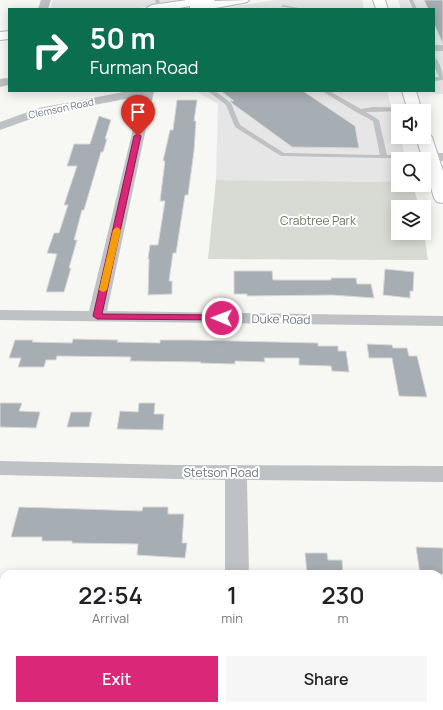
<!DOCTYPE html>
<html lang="en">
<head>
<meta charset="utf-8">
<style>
  body { margin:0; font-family:Manrope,sans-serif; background:#f6f6f6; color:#202124; height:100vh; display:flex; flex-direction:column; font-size:15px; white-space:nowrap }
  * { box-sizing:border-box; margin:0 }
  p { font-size:13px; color:#757577 }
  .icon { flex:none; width:22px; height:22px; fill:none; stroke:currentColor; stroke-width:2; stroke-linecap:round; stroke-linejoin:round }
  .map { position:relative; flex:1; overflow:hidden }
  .sheet { position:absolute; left:0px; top:570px; width:443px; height:140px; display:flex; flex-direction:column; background:#fff; border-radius:12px 12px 0 0; box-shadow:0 2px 10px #0003 }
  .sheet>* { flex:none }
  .guide { position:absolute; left:8px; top:8px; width:427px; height:84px; border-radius:0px; box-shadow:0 2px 10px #0003; background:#0b6e4f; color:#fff; overflow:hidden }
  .buttons { position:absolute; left:391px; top:104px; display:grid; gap:8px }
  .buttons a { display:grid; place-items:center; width:40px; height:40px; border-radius:0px; background:#fff; box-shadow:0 2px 10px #0003; font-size:20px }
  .pin { position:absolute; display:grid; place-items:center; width:34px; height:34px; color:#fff; margin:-41px -17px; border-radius:50% 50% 50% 0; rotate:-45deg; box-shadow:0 0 4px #0007 }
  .pin .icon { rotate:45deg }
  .me { position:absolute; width:44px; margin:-22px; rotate:271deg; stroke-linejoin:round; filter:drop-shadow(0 0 3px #0008) }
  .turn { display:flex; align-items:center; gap:14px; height:84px; padding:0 16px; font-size:18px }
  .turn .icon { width:52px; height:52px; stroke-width:2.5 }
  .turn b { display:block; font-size:28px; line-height:34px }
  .eta { display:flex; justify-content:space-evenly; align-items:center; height:68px; text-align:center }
  .eta b { font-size:24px; font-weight:600; line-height:28px }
  .action { display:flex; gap:8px; margin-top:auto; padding:8px 16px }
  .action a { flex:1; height:46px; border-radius:0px; background:#db2777; color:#fff; font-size:16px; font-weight:600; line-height:46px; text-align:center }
  .action a+a { background:#f6f6f6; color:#202124 }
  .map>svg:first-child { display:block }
</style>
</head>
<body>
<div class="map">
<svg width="443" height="710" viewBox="0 0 443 710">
  <rect width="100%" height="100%" fill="#f7f7f4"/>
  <!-- built -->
  <path fill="#e5e6e5" d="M53 0H194L131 9H50Z
    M275 0H362L364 9H219Z
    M398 0H443V94H434L432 91H434V9H401Z
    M196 91H387L398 131V137H400L406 159H398V182L216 180 218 104Z"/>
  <!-- green -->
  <path fill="#d7dbd4" d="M216 180 398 182V185H413L419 207H398V233H424L428 260 208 259Z"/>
  <!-- building -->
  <path fill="#a6adb3" stroke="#d8d8d7" d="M424 0H443V44L434 24V9H428Z
    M221 91H303L355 126 359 148 292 147 233 104 230 101H234Z
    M177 100H197L194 121H196L194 151 188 195H185L176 253H173L169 281H172V294L148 295 149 259H148L150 245H158L165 201H160L165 161H163L170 130H173Z
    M99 116 111 120 105 139H107L103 152H101L84 210H82L74 240H77L69 268H71L64 292H46L57 254 47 253 54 233H59L68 205H64L77 166H67L74 144H90Z
    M385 269 414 272 413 291H410V298L383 295Z
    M234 271H272L273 280H331V278H356L357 284H371L374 298 333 295 247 296V294H234Z
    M73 339 118 340 117 342 160 343V340H190L318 343V346H338V351H346L349 372 332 371 331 366 299 365V358H264L265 362 235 361V364L200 363 201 362 130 361 131 357 57 356 56 360H46L44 367H18L21 358H9L15 340H33L32 342 72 343Z
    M367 344 392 345 393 348H407L409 356H417L427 397 399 396 392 358H369Z
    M0 403H22L19 411 40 412 36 428 0 427Z
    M139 403H155L154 414H164L163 430 117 429 120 411 138 412Z
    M71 412H92L89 427H67Z
    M19 507 142 511 143 507H168V514H184L182 543H187L185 558 137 555 138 544 72 543V541H42V537H11Z
    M416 547 443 548V574H420Z
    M305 553H327L328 560H342L343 574H307Z"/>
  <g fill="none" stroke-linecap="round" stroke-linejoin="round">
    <defs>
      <path id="primary" d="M187 0H215L214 1 249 0 247 2 243 3 210 9H190V6L174 9H146L148 7 152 5Z
        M373 0H385L388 9H376Z
        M9 31V39L0 40V32Z
        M402 91H416L422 111H408Z
        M424 132 429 134 432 137 443 171V203L437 202 434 198 416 137H424Z"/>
    </defs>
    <!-- primary casing -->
    <use href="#primary" stroke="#b2b6ba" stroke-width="2"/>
    <!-- lane -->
    <path fill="#bec2c5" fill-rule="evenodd" d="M155 0H159L162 9H158Z
      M409 0H413L417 9H413Z
      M282 5 299 8 301 9 284 7H282Z
      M434 57C440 61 443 73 443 80L434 81V77H439L434 66Z
      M208 91H215L231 103 240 125 284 153 380 155 373 121 356 112 322 91H329L361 109 373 107 417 108 418 109 415 111 366 112 379 120 387 155H431L434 157 431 159 281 156 235 127 226 105Z"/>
    <!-- street -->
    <path fill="#bec2c5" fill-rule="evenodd" d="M41 0H51L48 9H38Z
      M434 45H443V51H434Z
      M6 78 9 79V85L0 87V79Z
      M129 91H154L107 311 443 316V326L0 320V310L89 311 141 96 42 115 0 130V122L39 108Z
      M431 153H443V161L426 160 424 157 426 154Z
      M0 461 175 465 443 466V482L247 480 249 574H225V480L0 475Z
      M0 672H4V696H0Z"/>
    <!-- primary -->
    <use href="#primary" fill="#fff" fill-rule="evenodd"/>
  </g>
  <!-- route -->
  <path fill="#db2777" stroke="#8e194d" d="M138 134 141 136 102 314 222 315 225 316 226 318 225 320 97 319 93 316 134 136Z"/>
  <!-- slow -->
  <path fill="#f59e0b" d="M117 227 121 230 107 290 103 292 99 290 113 230Z"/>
  <g text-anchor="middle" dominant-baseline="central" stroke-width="4" stroke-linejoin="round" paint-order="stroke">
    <!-- far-street labels -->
    <g font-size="10" fill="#687883" stroke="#fff">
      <text transform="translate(61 108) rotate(-12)">Clemson Road</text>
    </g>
    <!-- park labels -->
    <g font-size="12" fill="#6b7a67" stroke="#fff">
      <text x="318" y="220">Crabtree Park</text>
    </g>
    <!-- street labels -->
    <g font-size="12" fill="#687883" stroke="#fff">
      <text transform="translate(281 319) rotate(1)">Duke Road</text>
      <text x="221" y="472">Stetson Road</text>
    </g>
  </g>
</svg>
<div class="buttons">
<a><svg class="icon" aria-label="sound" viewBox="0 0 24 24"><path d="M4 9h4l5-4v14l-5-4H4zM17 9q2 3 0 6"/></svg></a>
<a><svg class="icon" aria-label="search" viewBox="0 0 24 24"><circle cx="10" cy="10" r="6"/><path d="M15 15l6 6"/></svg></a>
<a><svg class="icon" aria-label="layers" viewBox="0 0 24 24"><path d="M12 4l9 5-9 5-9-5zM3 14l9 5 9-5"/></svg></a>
</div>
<div class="pin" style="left:138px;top:136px;background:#d93025"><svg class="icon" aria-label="arrive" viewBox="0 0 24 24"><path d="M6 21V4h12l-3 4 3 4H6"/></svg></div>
<svg class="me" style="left:222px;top:318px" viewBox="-20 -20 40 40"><circle r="17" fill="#db2777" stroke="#fff" stroke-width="3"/><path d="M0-11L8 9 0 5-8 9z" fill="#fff"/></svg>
<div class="guide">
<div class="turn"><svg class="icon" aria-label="right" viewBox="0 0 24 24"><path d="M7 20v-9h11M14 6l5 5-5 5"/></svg><div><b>50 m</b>Furman Road</div></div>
</div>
<section class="sheet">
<div class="eta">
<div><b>22:54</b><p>Arrival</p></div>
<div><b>1</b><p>min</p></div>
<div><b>230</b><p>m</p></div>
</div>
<div class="action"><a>Exit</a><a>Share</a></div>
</section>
</div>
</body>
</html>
